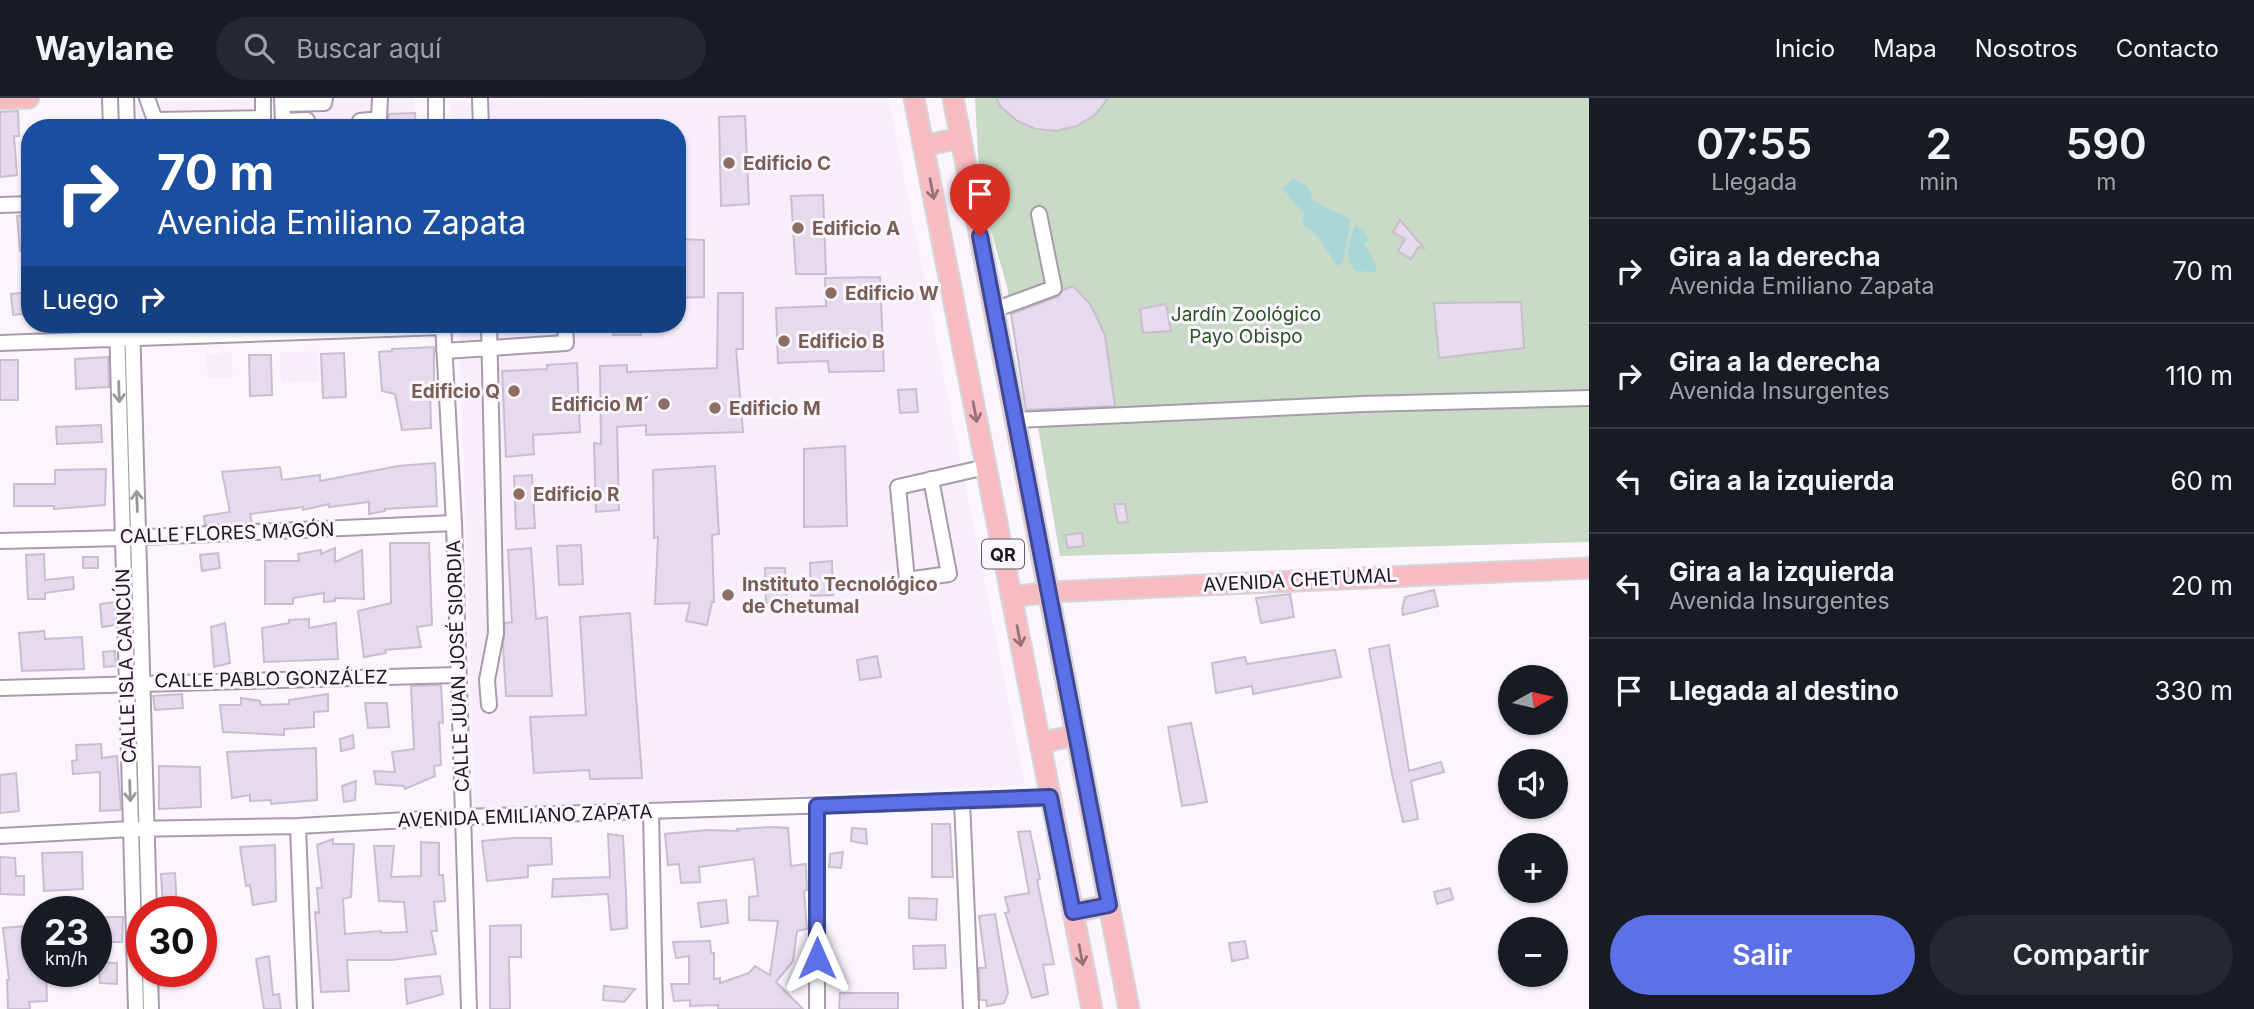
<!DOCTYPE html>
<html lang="es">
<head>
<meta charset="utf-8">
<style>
  body { margin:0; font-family:Inter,sans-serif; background:#242831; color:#f1f3f6; height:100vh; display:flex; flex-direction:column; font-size:26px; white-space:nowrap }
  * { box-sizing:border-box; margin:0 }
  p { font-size:23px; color:#9ea1a6 }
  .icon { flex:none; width:38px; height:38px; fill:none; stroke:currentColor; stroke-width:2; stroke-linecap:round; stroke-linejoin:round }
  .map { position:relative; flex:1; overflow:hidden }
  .drawer { display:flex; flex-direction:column; background:#171b24; width:665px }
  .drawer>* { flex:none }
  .top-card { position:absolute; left:21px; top:21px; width:665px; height:214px; border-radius:28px; box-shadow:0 2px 5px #0004; background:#1a4fa0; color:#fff; overflow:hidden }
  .needle { width:46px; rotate:82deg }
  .controls { position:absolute; left:1498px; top:567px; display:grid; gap:14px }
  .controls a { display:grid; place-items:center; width:70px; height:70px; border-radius:50%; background:#171b24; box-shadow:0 2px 5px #0004; font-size:35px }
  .speed { position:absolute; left:21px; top:798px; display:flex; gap:14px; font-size:35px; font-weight:700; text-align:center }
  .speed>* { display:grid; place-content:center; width:91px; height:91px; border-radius:50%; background:#171b24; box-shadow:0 2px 5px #0004; line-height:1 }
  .speed small { font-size:18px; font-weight:400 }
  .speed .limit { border:10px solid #d22; background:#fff; color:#111 }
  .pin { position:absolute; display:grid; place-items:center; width:60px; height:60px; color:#fff; margin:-72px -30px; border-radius:50% 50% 50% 0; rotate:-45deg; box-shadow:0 0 7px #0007 }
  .pin .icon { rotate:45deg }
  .me { position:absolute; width:77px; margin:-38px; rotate:0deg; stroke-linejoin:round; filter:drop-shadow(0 0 5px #0008) }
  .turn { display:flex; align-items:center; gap:24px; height:147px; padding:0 21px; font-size:32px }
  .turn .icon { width:91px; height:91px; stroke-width:2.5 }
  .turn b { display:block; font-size:49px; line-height:60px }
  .then { display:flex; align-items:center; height:66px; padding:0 21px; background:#0003; gap:14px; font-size:26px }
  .eta { display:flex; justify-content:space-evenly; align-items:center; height:119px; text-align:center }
  .eta b { font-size:42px; font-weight:600; line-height:49px }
  .primary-button { display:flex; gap:14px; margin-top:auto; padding:14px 21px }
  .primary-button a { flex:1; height:80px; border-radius:42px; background:#5c70e7; color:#fff; font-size:28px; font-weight:600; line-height:80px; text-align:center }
  .primary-button a+a { background:#242831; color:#f1f3f6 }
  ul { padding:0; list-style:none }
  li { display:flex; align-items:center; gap:21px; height:105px; padding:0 21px; border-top:2px solid #363941 }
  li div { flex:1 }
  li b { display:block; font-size:26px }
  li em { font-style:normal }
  header { display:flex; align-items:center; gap:42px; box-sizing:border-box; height:98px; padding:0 35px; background:#171b24; border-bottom:2px solid #363941 }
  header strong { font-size:33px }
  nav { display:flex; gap:38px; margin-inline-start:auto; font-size:24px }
  .search { width:490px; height:63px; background:#242831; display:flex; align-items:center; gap:18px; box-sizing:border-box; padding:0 24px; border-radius:38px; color:#9ea1a6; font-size:26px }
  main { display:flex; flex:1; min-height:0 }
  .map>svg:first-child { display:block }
</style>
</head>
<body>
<header>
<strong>Waylane</strong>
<div class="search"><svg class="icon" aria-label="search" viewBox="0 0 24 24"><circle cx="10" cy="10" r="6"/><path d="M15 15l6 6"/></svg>Buscar aquí</div>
<nav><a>Inicio</a><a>Mapa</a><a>Nosotros</a><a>Contacto</a></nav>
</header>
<main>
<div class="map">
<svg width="1589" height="911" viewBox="0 0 1589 911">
  <rect width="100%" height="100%" fill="#fbf6fd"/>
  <!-- built -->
  <path fill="#f7edfc" d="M289 0H414L416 30H138L137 6Z
    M612 0H888L1025 687 475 712 459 226H677V30H452L451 4Z
    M318 253 319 284 281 285 280 255Z
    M231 254 233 279 208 281 206 256Z"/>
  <!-- green -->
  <path fill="#c9dbc7" d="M975 0H1589V444L1060 458 1035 312 1025 313 1007 188 980 96Z"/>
  <!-- water -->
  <path fill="#a9d7d8" d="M1292 80C1303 86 1311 88 1312 101 1324 110 1338 114 1351 122L1343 165 1337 168 1317 137 1306 130 1303 124 1304 116 1283 91Z
    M1356 126 1365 135 1370 144 1364 145 1376 167V174L1355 173C1343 160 1349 141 1356 126Z"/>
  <!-- building -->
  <path fill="#e6daed" stroke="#c9bdcf" stroke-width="2" d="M996 0H1108L1096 16 1077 28 1056 33 1036 31 1017 23 1001 9Z
    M18 13 19 38H14L17 77 0 79V14Z
    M415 15 416 30H388L389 16Z
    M745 18 749 106 721 108 719 19Z
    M823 97 826 176H796L791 98Z
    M30 117V152L20 153 17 118Z
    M1400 122 1424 150 1418 149 1411 161 1398 153 1405 141 1393 134Z
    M677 141 704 142V199L677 200Z
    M880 179 884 273 829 274 828 263 778 265 776 210 826 208 825 180Z
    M1073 188 1091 207 1105 237 1115 308 1026 312 1011 216 1057 199 1063 192Z
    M30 194V215L13 217 11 196Z
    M718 195H743V251H736L743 334 646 337V327L617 329 619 412 596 414 594 345 601 346 600 268 627 267V274L717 270Z
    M1521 204 1524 250 1439 260 1434 205Z
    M1166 206 1171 233 1143 235 1140 211Z
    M57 226H97V232L57 233Z
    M612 226H641V237H613Z
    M434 249V291H430L431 330 402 332 395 296 382 293 379 254 392 253V251Z
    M344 255 346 299 323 300 321 256Z
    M249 257H271L272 297 250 298Z
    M108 259 109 289 76 291 75 261Z
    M0 262H18V302H0Z
    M577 265 580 334 533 337 534 356 506 359 502 273 547 271V267Z
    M916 291 918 314 900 315 898 292Z
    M101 327 102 344 57 346 56 329Z
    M845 348 847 428 804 429V351Z
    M435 365 437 408 385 411V413L369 416V404L329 409V406L303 412V409L250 416 252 425 205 427 204 418 230 414 222 374 280 369 282 382 320 377V383L398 368Z
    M715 368 719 436 712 437 714 504H712L707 527 686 523 690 505 655 506 658 439 654 440 653 372Z
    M106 371 105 407 54 411V408H14V386H55V372Z
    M532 377 535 430 516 431 514 378Z
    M1114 406H1125L1128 424 1118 425Z
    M1082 435 1084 448 1068 450 1065 437Z
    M390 445H429L432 527 417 529 421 549 385 552 386 555 364 559 358 513 391 505Z
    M581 447 583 486 559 487 557 448Z
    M335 450V464L362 452 364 501 335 500V503L324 504V495L293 500V506H265V463H299L298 456 321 452V456Z
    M531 450 536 521 547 519 552 598H506L503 547 505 525 512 524 508 452Z
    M218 455 220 470 202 473 200 457Z
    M44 456 45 482 73 479 74 491 45 495V501H28L26 457Z
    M83 459H98V470H83Z
    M832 463 833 497 811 498 810 465Z
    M765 470H785L787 503 766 505Z
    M1434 492 1438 508 1403 517 1402 511 1405 499Z
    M1290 496 1294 519 1261 525 1256 500Z
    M115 504 116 527 102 529 100 506Z
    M630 515 642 680 590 681 589 672 534 675 530 619 586 617 580 519Z
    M309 521V530L336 525 338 561 264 564 262 530 289 525V522Z
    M225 525 230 565 214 569 211 529Z
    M44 533 45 541 82 539 84 571 22 573 19 535Z
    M1389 547 1409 673 1441 664 1444 674 1411 683 1418 721 1403 724 1392 676 1369 551Z
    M1335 552 1341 579 1253 596 1252 588 1216 595 1212 565 1245 559 1247 566Z
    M115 553 116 568 104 569 103 554Z
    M877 558 881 579 860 582 857 562Z
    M441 587 443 625 439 624 441 667 434 668 435 678 405 691 404 688 376 686 374 673 395 674 392 654 414 651 411 588Z
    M182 596 183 610 155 612 153 598Z
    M328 596V613L314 614V629L284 631V637L223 634 220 607H241V600L260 603 261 607 289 606V602Z
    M365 605H387L389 629 368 630Z
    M1191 625 1207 704 1182 708 1168 629Z
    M353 637 354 650 341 653 340 641Z
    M101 646 102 660 117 658 121 712 100 713V674L73 676 72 663 77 662 76 647Z
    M316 650 317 702 271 706V702L250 703V697L232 700 227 654Z
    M159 668 200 669 201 709 159 711Z
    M16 675 19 713 0 715V677Z
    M356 683 355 702 344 704 342 688Z
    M932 726H950L953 779H932Z
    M773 729 788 730 791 768 806 766 807 792 804 793 807 831 797 833 793 863 776 884 803 911H718V907L690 908V902L674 903 671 886H689V858L676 860 673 844 710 843 711 855H714V881L720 880V885L749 875 755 868 770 877 778 823 749 822V799L758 798 754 761 699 769 700 784 681 785 679 766 668 767 665 736 708 732 738 733 737 731Z
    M852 730 866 731 867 746 851 743Z
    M1030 733 1040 781 1037 782 1054 866 1043 867 1048 896 1032 900 1005 815 1009 814 1005 799 1029 795 1018 734Z
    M608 736 623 738 626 795 627 830 611 832 608 796 552 799 553 781 610 779Z
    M514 740H551L552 766 528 768V779L487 783 482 743Z
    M333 741V746H354L351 799 343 801 345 836 381 833V835L407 834 404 804 379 803 374 748H394L391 779 421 778V744L439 745V777H443L445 803 434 804 437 833H431L436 856 392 862H347L349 893 321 894 315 814 319 815 317 790H322L317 747Z
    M275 747 276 803 253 807 250 787 246 788 240 749Z
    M82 754 83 791 44 793 42 755Z
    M843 754 841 770 829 769 830 756Z
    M0 759 15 760 16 778H24V797L0 796Z
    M175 775 177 810 163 811 161 776Z
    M1450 790 1453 801 1437 806 1434 794Z
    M909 800 937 801 936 822 909 820Z
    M726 802 728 825 701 829 698 805Z
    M995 816 1008 895 1004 905 987 908 986 902H980L979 870H986L979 818Z
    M96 819H123L122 844H96Z
    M37 827V843H24L23 859 37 860V873H46L47 903 29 904 30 911H8L7 882H9L3 830Z
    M521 827V859H509L510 911H490V828Z
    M1245 843 1248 860 1232 863 1229 845Z
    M945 847 946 870 914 871 913 848Z
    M269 858 273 897 279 896 281 911H264L256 861Z
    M98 864 117 865V886L100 885Z
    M440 878 443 896 407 906 405 881Z
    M604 888 635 891 624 904 603 902Z
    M840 895H898V911H839Z"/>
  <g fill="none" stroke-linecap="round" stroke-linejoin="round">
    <defs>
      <path id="minor" d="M110 0 111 30
        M126 0 127 30
        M147 0 155 22 263 20V0
        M282 0 283 23 307 22
        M436 0V30
        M480 0 481 30
        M283 6 324 5 325 0
        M360 23 379 21 380 0
        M0 107 30 106
        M994 212 1054 190 1039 116
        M117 226 136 911
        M132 226 149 814
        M443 226 454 425 469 911
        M0 245 443 229
        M444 253 566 245 565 226
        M1016 322 1363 306 1589 300
        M931 381 949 476 907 482 898 389 986 369
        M0 443 123 440 454 425
        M0 590 458 577
        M489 607 487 582 496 535 489 226
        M962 703 971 911
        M817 708V911
        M651 713 655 911
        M298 728 305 911
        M0 738 131 731 298 728 463 719 1050 700
        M150 873 151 911"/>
      <path id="major" d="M914 0 1092 911
        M953 0 1129 911
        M0 1 29 0
        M923 48 960 40
        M1012 499 1049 494 1589 470
        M1040 645 1076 637
        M1073 814 1109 807"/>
    </defs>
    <!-- minor casing -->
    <use href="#minor" stroke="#a79bac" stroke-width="18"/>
    <!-- major casing -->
    <use href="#major" stroke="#d6d5d7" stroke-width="23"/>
    <!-- minor -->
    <use href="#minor" stroke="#fff" stroke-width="14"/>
    <!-- major -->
    <use href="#major" stroke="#f7bcc1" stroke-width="19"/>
  </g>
  <!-- one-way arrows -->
  <defs><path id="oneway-shaft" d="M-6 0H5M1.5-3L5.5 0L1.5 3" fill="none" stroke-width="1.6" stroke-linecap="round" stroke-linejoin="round" transform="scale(1.75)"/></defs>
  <g stroke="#947278">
    <use href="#oneway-shaft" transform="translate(932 91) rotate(79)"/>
    <use href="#oneway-shaft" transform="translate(975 314) rotate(79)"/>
    <use href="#oneway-shaft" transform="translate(1019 538) rotate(79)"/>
    <use href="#oneway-shaft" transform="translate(1081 857) rotate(79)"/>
  </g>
  <g stroke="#99979a">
    <use href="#oneway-shaft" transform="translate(119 294) rotate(88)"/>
    <use href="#oneway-shaft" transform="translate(137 403) rotate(-92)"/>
    <use href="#oneway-shaft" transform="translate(130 693) rotate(88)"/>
  </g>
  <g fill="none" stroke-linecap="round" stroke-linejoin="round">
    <defs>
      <path id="route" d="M817 860V708L1050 699 1073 814 1109 807 980 138"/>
    </defs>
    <!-- route casing -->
    <use href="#route" stroke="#3c4996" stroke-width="18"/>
    <!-- route -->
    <use href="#route" stroke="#5c70e7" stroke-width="12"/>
  </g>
  <!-- markers -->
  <g fill="#8d6e63" stroke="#fbf6fd" stroke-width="2.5">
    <circle cx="729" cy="65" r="7"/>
    <circle cx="798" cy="130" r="7"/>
    <circle cx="831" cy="195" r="7"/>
    <circle cx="784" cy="243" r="7"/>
    <circle cx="514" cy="293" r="7"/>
    <circle cx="664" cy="306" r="7"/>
    <circle cx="715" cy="310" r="7"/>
    <circle cx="519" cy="396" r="7"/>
    <circle cx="728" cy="497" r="7"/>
  </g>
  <g text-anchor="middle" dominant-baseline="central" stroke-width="6" stroke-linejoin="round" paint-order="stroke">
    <!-- shield labels -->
    <rect fill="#fbf6fd" stroke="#5f5b62" stroke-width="2" x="982" y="441.5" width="42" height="29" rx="5"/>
    <g font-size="18" font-weight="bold" fill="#1c181f">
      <text x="1003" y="456">QR</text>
    </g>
    <!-- education labels -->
    <g font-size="19" font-weight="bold" fill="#785e54" stroke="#fbf6fd" text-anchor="start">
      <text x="743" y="65">Edificio C</text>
      <text x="812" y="130">Edificio A</text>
      <text x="845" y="195">Edificio W</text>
      <text x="798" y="243">Edificio B</text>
      <text x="500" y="293" text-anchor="end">Edificio Q</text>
      <text x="650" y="306" text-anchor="end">Edificio M´</text>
      <text x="729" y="310">Edificio M</text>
      <text x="533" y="396">Edificio R</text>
      <text x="742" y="486">Instituto Tecnológico<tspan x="742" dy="22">de Chetumal</tspan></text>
    </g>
    <!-- park labels -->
    <g font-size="19" fill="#2b5129" stroke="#fbf6fd">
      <text x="1246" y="216">Jardín Zoológico<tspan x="1246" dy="22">Payo Obispo</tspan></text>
    </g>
    <!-- street labels -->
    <g font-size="19" fill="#1c181f" stroke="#fbf6fd">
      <text transform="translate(227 435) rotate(-2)">CALLE FLORES MAGÓN</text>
      <text transform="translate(1300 482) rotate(-3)">AVENIDA CHETUMAL</text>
      <text transform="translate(126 568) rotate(-92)">CALLE ISLA CANCÚN</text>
      <text transform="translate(458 568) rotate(-92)">CALLE JUAN JOSÉ SIORDIA</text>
      <text transform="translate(271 581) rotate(-1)">CALLE PABLO GONZÁLEZ</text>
      <text transform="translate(525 718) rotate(-2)">AVENIDA EMILIANO ZAPATA</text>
    </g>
  </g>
</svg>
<div class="controls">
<a><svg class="needle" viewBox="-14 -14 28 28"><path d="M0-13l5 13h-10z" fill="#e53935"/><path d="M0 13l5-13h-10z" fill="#9ea1a6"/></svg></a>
<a><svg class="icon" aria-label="sound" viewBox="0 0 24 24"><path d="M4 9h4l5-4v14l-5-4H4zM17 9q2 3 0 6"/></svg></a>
<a>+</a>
<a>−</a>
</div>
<div class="speed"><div>23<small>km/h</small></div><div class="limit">30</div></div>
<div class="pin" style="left:980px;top:138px;background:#d93025"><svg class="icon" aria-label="arrive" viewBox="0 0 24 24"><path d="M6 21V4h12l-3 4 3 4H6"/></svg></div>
<svg class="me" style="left:817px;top:860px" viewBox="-20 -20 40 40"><path d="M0-17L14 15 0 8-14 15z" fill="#5c70e7" stroke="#fff" stroke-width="4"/></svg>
<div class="top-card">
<div class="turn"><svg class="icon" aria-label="right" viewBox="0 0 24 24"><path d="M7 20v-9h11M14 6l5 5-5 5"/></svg><div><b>70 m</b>Avenida Emiliano Zapata</div></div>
<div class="then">Luego<svg class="icon" aria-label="right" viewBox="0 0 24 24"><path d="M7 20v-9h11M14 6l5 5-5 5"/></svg></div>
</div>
</div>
<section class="drawer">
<div class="eta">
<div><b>07:55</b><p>Llegada</p></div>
<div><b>2</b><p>min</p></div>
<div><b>590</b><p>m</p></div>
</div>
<ul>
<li><svg class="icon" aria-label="right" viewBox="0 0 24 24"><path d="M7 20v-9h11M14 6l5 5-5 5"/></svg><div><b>Gira a la derecha</b><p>Avenida Emiliano Zapata</p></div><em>70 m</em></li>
<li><svg class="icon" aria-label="right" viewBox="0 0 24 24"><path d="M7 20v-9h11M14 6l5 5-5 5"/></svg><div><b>Gira a la derecha</b><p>Avenida Insurgentes</p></div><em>110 m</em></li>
<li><svg class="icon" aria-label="left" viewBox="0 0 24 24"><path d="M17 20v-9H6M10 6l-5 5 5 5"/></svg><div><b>Gira a la izquierda</b></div><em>60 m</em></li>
<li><svg class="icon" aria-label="left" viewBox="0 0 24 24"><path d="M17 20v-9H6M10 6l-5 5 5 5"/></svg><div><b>Gira a la izquierda</b><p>Avenida Insurgentes</p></div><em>20 m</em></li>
<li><svg class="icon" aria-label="arrive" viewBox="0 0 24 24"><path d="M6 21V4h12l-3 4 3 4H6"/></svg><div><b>Llegada al destino</b></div><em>330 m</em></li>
</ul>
<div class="primary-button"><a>Salir</a><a>Compartir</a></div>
</section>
</main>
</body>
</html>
